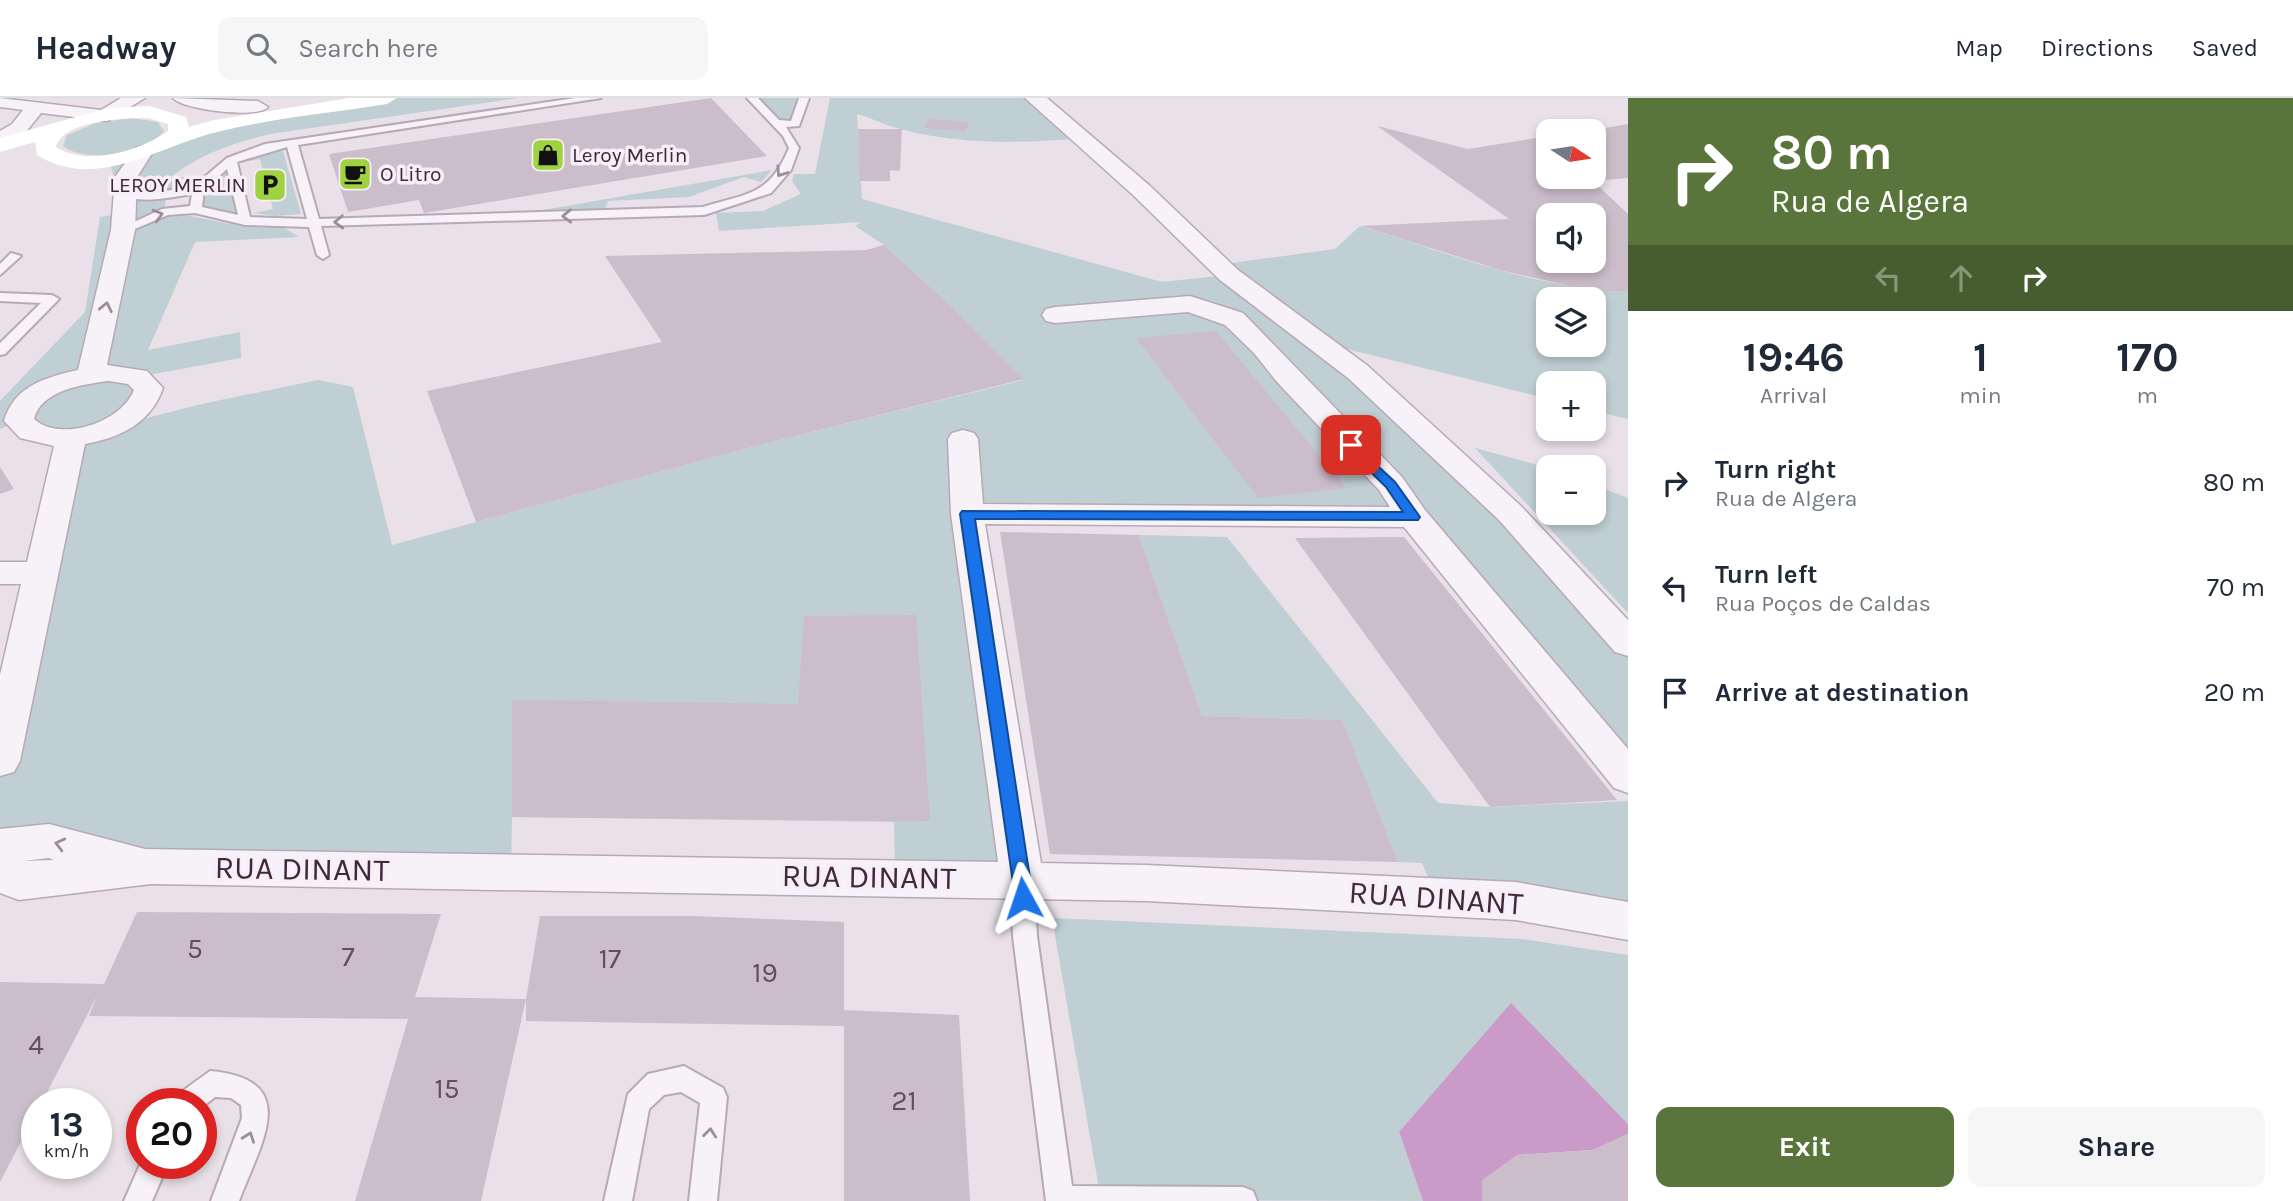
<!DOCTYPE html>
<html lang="en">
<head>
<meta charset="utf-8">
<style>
  body { margin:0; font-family:Karla,sans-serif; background:#f6f6f7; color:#1f2937; height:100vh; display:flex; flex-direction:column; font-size:26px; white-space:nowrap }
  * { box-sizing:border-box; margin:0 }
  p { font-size:23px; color:#747a83 }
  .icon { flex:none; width:38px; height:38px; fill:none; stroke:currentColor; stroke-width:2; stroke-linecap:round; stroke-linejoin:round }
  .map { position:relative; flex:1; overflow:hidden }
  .side { display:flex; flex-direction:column; background:#fff; width:665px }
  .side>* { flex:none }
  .banner { background:#59753c; color:#fff; overflow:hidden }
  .needle { width:46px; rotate:102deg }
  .tools { position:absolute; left:1536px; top:21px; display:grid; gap:14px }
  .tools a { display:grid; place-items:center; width:70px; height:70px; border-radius:14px; background:#fff; box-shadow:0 4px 10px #0003; font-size:35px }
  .speed { position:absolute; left:21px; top:990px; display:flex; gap:14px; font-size:35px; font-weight:700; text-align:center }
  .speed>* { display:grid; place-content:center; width:91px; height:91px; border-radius:50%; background:#fff; box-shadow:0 4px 10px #0003; line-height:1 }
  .speed small { font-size:18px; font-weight:400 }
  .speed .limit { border:10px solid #d22; background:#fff; color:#111 }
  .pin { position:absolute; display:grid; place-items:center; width:60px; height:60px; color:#fff; margin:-30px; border-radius:14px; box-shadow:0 4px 10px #0006 }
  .me { position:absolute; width:77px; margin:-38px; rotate:355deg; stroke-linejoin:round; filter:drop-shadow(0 0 5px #0008) }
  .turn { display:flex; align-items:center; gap:24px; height:147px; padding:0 28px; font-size:32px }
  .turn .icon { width:91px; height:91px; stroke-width:2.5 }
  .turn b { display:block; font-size:49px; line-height:60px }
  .lanes { display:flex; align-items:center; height:66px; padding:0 28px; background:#0003; justify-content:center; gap:35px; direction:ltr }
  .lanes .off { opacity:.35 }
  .eta { display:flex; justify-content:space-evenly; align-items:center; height:119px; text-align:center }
  .eta b { font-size:42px; font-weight:700; line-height:49px }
  .primary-button { display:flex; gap:14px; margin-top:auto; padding:14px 28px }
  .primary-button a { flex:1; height:80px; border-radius:14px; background:#59753c; color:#fff; font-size:28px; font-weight:700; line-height:80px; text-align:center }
  .primary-button a+a { background:#f6f6f7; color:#1f2937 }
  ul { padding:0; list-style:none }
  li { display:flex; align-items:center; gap:21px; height:105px; padding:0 28px }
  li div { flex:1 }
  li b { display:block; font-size:26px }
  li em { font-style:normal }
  header { display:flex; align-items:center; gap:42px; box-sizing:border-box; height:98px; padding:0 35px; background:#fff; border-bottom:2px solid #e0e1e3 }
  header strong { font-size:33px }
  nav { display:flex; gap:38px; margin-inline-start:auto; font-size:24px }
  .search { width:490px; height:63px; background:#f6f6f7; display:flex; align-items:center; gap:18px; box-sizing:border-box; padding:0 24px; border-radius:14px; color:#747a83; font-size:26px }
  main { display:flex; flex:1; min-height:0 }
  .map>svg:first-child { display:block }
</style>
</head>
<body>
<header>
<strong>Headway</strong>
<div class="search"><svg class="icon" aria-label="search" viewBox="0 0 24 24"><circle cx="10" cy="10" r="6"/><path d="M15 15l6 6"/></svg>Search here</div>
<nav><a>Map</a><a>Directions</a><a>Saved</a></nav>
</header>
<main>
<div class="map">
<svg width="1628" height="1103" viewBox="0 0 1628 1103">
  <rect width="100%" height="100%" fill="#e9e0e8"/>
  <!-- green -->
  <path fill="#c0cfd3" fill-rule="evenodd" d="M387 0H518L270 36C233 45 201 56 171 79H193L166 97 164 119 190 118 245 129 284 130 299 139 195 144 148 252 240 234 241 260 137 279 69 282 19 323 0 331V303L85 214 100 119 112 117 114 80 110 65 173 41Z
    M752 0H804L795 26 777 25Z
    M830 0H1035L1081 40C1017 46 956 47 893 29 881 25 869 19 857 16L862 101 1162 184 1228 177 1218 167 1335 151 1360 128C1448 155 1536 191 1628 194V321L1594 313V285H1549V301L1322 245 1628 545V678L1413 419 968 416 1022 781 895 779 894 724 512 719 511 774 0 748V663L71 339 206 305 318 282 353 289 392 447 748 350 1023 282 949 206 884 147 855 128 861 124 719 133 716 115 763 113 801 96 792 83 794 76H815ZM1549 201H1594V247H1549Z
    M131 20 158 24 164 33C147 56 86 66 63 48L67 37 96 25Z
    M267 53H283L301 116 276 118 254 115 273 111 260 61 242 64Z
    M231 62 245 123 196 111 198 91Z
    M772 72 761 84 744 79 689 99 608 103 605 111 543 112Z
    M131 282 140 301 87 333 37 332 28 312 70 284Z
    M1475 350 1549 370V415H1594V387L1628 400V515Z
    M1139 437 1227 439 1438 705 1490 709 1628 703V823L1437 799 1422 765 1398 764 1341 622 1202 618Z
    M1052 820 1523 841 1628 857V1026L1511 906 1399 1034 1423 1103 1101 1102Z"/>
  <!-- water -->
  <path fill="#ca9ac9" d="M1511 905 1628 1026V1036L1593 1052 1517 1057 1482 1103H1423L1399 1034Z"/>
  <!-- building -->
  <path fill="#ccbdca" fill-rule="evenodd" d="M711 0 767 58 424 115 419 102 348 114 329 56Z
    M928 21 969 24 966 33 925 30Z
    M1628 26V80L1593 83 1628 116V194L1587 192 1500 172 1361 128 1509 121 1377 28 1468 51 1549 38V79H1594V32ZM1549 117H1594V163H1549Z
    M858 31H902L900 73 890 72V83H860Z
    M884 147 949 206 1024 281 748 350 476 424 427 293 662 244 605 158 866 152Z
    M1216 233 1346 390 1258 400 1136 240Z
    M0 369 14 391 0 396Z
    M1000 434 1139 437 1202 618 1342 622 1398 764 1050 756Z
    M1404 439 1617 702 1490 709 1295 440Z
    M916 517 930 723 512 719V602L798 606 804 518Z
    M137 814 441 816 415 899 526 901 481 1103H355L408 921 89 918 97 898 41 1006H37V1013L0 1084V884L104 886Z
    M540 818H692L844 824V912L959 917 970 1103H844V928L526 923V901Z
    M1628 1036V1103H1482V1082L1517 1057 1593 1052Z"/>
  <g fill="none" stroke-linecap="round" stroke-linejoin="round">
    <defs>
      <path id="service" d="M575 0H601L298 47 319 121 703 109C748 95 769 98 789 50L783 38 747 0H758L779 22 791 23 799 0H809L799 28 786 29 799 50 791 72 771 95 704 117 321 128 329 157 323 161 317 157 309 129 245 127 195 115 168 117 123 136 117 132 162 111 190 108 192 96C173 99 138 107 121 96L123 94 166 93 194 88 227 60 265 46ZM287 49 307 121 250 119 237 64ZM227 71 238 117 202 109 204 92Z
        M11 155 21 158 0 177V166Z
        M0 195 52 197 59 201 5 256 0 257V245L41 205 0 203Z
        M1022 771 1030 774 1034 781 1037 838 1072 1088 1243 1089 1253 1093 1257 1103H1046L1013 838 1010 781 1014 774Z
        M684 968 723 990 727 999 717 1103H689L700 1005 681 994 664 997 649 1011 632 1103H604L628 996 648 976Z
        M210 973C304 981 260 1046 239 1103H211L242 1020 241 1007 231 1000 215 999 201 1010V1006H173L177 997Z
        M142 1062V1066H168L152 1103H124Z"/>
      <path id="minor" d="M0 0 101 12 121 0H145L107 23 41 15 26 34 0 48V33L12 26 23 12 0 9Z
        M173 0 258 3 268 9C258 21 183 12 173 0Z
        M1025 0H1047L1149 87 1238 172 1368 268 1521 408 1628 522V558L1615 554 1499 422 1348 280 1220 182 1133 97Z
        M143 48 153 54 137 79 135 132 107 267 147 273 163 290C151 325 120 340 85 346L20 663 14 674 0 678V577L21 486H0V464H27L54 348 20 340 4 323C14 288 46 279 78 272L111 132 115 79 136 50ZM109 283 128 286 134 292C122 324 61 345 34 321 41 292 84 286 109 283Z
        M1190 198 1243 215 1402 379 1425 412 1628 651V695L1614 690 1404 429 985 426 1041 765 1146 767 1516 784 1628 804V842L1516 822 1146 803 151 786 19 802 0 795V731L49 726 145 751 998 764 951 416 948 341 952 335 963 332 974 335 978 341 983 406 1390 409 1379 392 1277 284 1254 255 1225 227 1188 214 1055 225 1046 223 1042 217 1046 211 1055 209ZM49 760 54 762 23 763Z"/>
    </defs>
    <!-- service casing -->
    <use href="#service" stroke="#b7a9b5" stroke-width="4"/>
    <!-- minor casing -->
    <use href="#minor" stroke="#b7a9b5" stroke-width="3"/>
    <!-- service -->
    <use href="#service" fill="#f7f2f7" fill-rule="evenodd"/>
    <!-- minor -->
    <use href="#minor" fill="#f7f2f7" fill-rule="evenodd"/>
    <!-- secondary -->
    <path fill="#fff" fill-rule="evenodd" d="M349 0H397L387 6C331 15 272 20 217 34 159 48 96 94 37 57L35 44 0 54V40L108 10 149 8 186 19 189 29 214 22ZM148 20 168 26V33C140 53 87 69 56 49 63 22 125 20 148 20Z"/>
  </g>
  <!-- one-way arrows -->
  <defs><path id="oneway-chevron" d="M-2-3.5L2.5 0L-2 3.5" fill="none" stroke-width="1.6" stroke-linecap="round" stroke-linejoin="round" transform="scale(1.75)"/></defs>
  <g stroke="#9c8d9a">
    <use href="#oneway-chevron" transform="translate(781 74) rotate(124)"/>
    <use href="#oneway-chevron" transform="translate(158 117) rotate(-16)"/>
    <use href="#oneway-chevron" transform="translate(567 118) rotate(179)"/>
    <use href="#oneway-chevron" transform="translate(339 124) rotate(178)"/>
    <use href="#oneway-chevron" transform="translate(106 209) rotate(-78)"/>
    <use href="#oneway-chevron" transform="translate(60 746) rotate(-166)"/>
    <use href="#oneway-chevron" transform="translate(710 1035) rotate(-84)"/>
    <use href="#oneway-chevron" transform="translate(249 1039) rotate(-70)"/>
  </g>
  <!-- route -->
  <path fill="#1a73e8" stroke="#114b97" stroke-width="2" d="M1351 343 1395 384 1420 419 1418 422 975 421 1033 800 1030 806H1016L960 416 962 413 1403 414 1386 389 1346 350 1344 347Z"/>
  <!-- icons -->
  <defs>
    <symbol id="shop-square" viewBox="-11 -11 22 22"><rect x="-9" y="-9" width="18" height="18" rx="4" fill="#9fd141" stroke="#f6eff6"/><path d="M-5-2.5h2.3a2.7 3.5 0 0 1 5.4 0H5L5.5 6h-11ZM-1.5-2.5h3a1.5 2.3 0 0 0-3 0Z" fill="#111"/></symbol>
    <symbol id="cafe-square" viewBox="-11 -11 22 22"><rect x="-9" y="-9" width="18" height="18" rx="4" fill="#9fd141" stroke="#f6eff6"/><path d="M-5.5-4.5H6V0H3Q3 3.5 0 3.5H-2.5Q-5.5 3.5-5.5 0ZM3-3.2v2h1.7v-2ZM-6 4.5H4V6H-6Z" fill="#111"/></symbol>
    <symbol id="parking-square" viewBox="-11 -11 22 22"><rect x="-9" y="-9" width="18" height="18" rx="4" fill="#9fd141" stroke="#f6eff6"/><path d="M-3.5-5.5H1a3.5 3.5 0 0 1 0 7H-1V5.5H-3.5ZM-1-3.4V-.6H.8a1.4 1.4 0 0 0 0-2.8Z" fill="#111"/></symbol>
  </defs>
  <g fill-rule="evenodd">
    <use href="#shop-square" x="529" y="38" width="38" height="38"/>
    <use href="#cafe-square" x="336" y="57" width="38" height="38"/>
    <use href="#parking-square" x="251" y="68" width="38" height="38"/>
  </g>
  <g text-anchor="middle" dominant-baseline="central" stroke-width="7" stroke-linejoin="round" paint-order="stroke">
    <!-- far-poi labels -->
    <g font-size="21" fill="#41283d" stroke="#f6eff6" text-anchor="start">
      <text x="572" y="57">Leroy Merlin</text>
      <text x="380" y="76">O Litro</text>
      <text x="246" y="87" text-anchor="end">LEROY MERLIN</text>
    </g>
    <!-- near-number labels -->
    <g font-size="28" fill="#644d60">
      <text x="195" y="850">5</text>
      <text x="348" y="858">7</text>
      <text x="610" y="860">17</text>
      <text x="765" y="874">19</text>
      <text x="36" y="946">4</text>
      <text x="447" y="990">15</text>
      <text x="904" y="1002">21</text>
    </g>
    <!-- near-street labels -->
    <g font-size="32" fill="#41283d" stroke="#f6eff6">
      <text transform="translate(302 771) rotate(1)">RUA DINANT</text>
      <text transform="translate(869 779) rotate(1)">RUA DINANT</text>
      <text transform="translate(1436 800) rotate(4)">RUA DINANT</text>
    </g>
  </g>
</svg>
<div class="tools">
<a><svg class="needle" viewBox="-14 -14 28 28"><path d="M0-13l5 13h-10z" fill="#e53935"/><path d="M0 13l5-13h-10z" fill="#747a83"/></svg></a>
<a><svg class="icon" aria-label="sound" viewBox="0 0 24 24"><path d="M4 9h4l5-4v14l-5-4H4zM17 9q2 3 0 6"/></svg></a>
<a><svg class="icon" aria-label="layers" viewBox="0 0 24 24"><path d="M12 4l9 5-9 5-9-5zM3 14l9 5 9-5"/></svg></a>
<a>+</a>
<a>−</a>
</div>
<div class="speed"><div>13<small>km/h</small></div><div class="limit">20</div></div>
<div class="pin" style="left:1351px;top:347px;background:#d93025"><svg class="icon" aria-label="arrive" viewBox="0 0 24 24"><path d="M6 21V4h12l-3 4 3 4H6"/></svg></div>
<svg class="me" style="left:1023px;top:800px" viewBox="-20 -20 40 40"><path d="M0-17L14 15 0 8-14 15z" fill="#1a73e8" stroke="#fff" stroke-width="4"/></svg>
</div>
<section class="side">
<div class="banner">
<div class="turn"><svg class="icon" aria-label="right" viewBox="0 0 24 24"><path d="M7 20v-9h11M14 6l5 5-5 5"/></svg><div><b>80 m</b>Rua de Algera</div></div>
<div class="lanes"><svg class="icon off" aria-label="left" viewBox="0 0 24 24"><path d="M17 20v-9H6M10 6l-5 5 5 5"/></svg><svg class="icon off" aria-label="ahead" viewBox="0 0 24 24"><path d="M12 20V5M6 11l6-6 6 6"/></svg><svg class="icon" aria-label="right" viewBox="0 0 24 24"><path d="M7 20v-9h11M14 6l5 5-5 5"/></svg></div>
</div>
<div class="eta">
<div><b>19:46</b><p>Arrival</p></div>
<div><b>1</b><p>min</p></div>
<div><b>170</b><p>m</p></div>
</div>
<ul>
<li><svg class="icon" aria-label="right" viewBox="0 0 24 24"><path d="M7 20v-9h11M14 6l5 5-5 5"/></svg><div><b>Turn right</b><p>Rua de Algera</p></div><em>80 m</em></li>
<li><svg class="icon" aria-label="left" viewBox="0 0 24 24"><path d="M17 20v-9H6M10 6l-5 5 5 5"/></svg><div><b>Turn left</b><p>Rua Poços de Caldas</p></div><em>70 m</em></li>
<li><svg class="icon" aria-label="arrive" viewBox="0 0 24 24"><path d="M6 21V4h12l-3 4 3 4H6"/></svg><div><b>Arrive at destination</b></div><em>20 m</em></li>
</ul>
<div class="primary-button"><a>Exit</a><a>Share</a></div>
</section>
</main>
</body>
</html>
